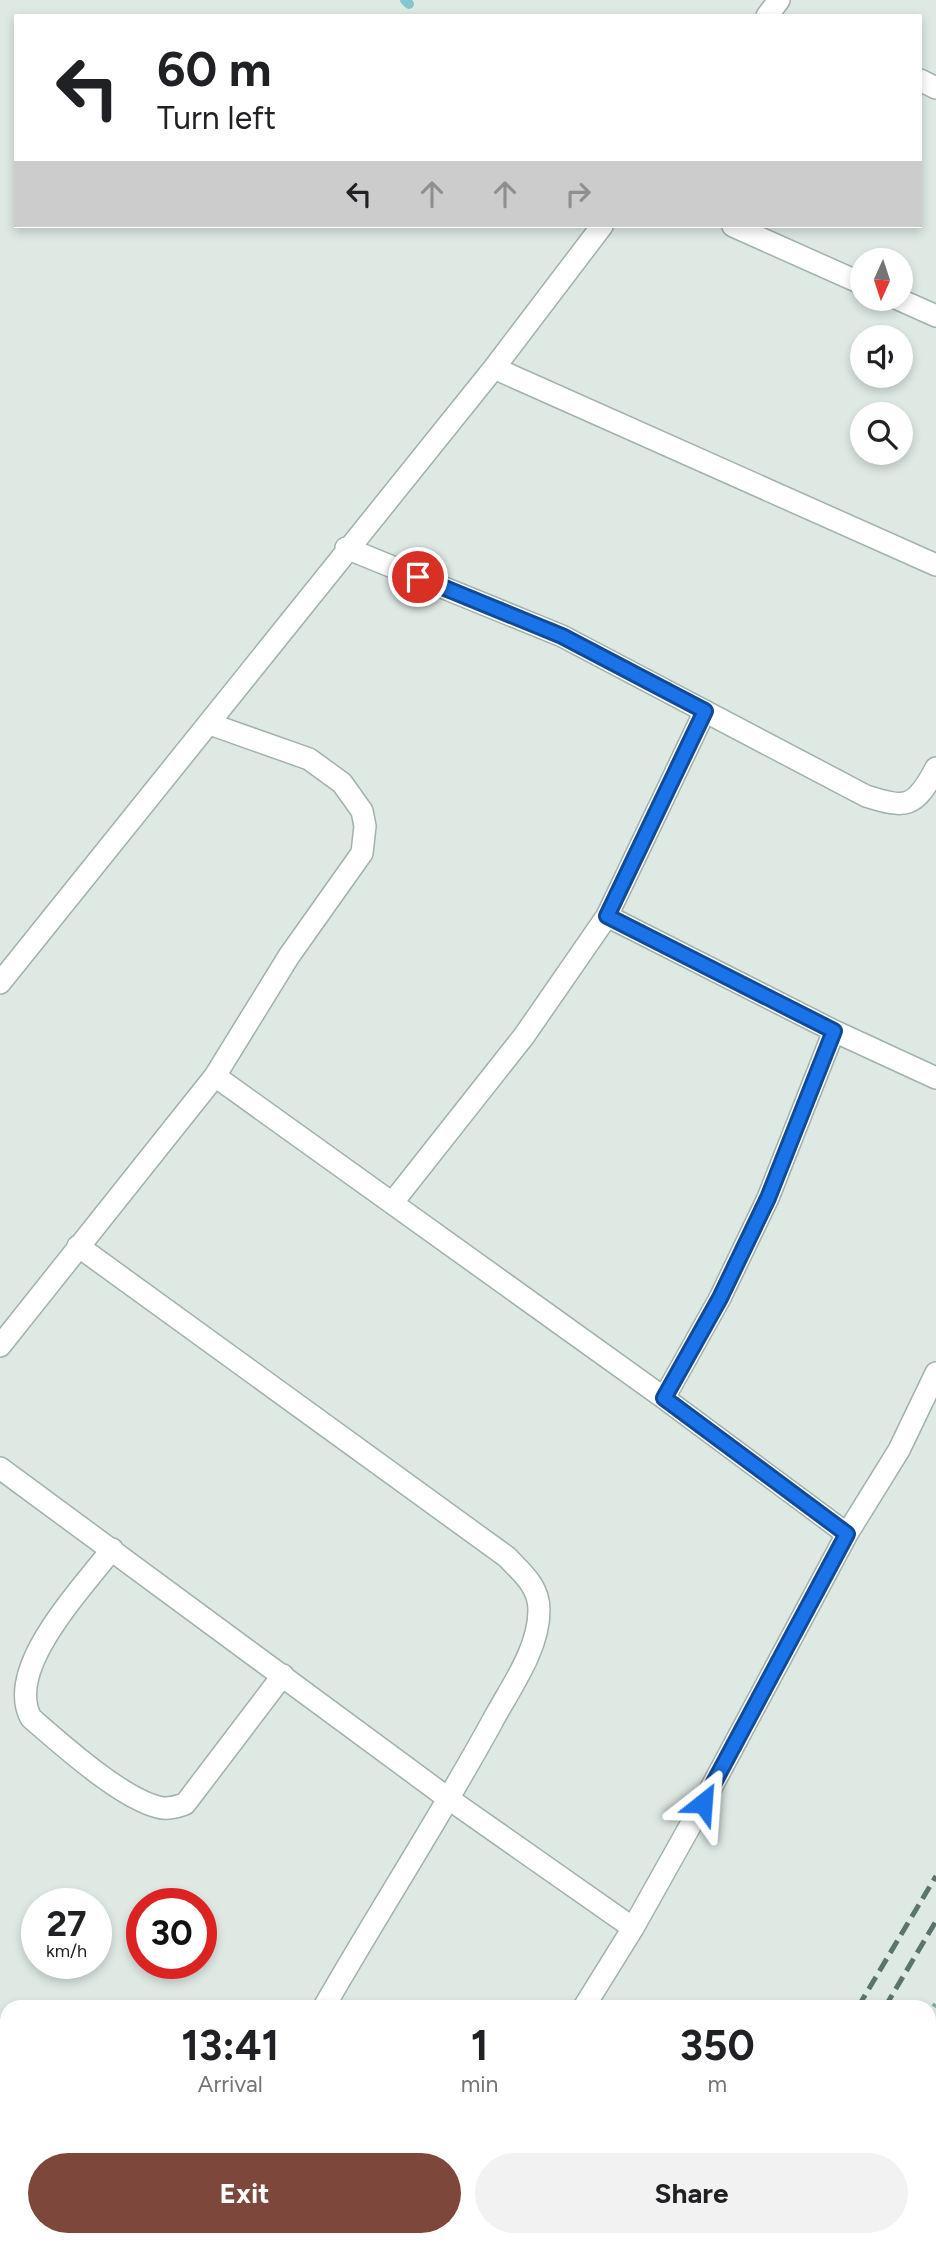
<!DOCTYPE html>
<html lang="en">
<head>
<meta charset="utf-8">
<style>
  body { margin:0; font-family:Figtree,sans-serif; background:#f2f2f2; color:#202124; height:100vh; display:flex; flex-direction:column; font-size:26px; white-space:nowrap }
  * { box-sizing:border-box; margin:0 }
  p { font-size:23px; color:#757577 }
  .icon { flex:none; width:38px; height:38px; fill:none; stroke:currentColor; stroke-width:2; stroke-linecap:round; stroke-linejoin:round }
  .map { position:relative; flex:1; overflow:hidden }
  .drawer { position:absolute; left:0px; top:2000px; width:936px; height:247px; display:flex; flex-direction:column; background:#fff; border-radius:21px 21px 0 0; box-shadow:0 4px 10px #0003 }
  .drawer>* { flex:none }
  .hud { position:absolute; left:14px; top:14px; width:908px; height:214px; border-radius:0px; box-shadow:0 4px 10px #0003; background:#fff; color:#202124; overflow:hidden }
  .needle { width:46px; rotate:183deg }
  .buttons { position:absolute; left:850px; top:248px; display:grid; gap:14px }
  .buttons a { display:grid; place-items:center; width:63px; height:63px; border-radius:50%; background:#fff; box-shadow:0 4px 10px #0003; font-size:35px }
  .speed { position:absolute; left:21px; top:1888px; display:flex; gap:14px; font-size:35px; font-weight:700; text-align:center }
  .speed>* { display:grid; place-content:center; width:91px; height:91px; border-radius:50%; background:#fff; box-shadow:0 4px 10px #0003; line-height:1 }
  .speed small { font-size:18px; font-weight:400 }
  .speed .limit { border:10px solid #d22; background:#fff; color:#111 }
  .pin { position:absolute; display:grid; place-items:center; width:60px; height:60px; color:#fff; margin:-30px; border:4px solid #fff; border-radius:50%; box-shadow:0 2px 7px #0007 }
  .me { position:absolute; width:77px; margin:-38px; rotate:28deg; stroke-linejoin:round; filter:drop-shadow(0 0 5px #0008) }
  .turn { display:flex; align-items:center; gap:24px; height:147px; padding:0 28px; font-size:32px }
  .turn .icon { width:91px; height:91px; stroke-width:2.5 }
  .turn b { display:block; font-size:49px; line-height:60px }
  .lanes { display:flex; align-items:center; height:66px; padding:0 28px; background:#0003; justify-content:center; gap:35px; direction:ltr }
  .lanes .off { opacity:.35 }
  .eta { display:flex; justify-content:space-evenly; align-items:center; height:119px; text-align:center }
  .eta b { font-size:42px; font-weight:700; line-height:49px }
  .primary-button { display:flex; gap:14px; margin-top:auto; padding:14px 28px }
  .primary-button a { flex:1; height:80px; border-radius:42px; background:#7d473b; color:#fff; font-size:28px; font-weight:700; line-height:80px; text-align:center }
  .primary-button a+a { background:#f2f2f2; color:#202124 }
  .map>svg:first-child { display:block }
</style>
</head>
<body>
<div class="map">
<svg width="936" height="2246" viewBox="0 0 936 2246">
  <rect width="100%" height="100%" fill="#dee9e4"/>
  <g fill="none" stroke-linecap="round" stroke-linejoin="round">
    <!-- stream -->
    <path stroke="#87c6ce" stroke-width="10" d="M405 0 409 4"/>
    <defs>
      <path id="minor" d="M767 16 779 0
        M920 80 936 88
        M733 226 863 284
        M898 299 936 316
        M494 368 936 565
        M346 548 562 636 866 796C907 809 915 808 936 768
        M607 916 834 1031 936 1078
        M0 983 494 368 602 226
        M215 1076 664 1398 847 1534
        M393 1202 524 1036 607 916 705 711
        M78 1246 507 1557C522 1573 539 1586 539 1610 539 1650 510 1688 492 1722 439 1819 379 1911 324 2007
        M0 1346 215 1076 289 956 362 853 365 826 362 811 342 783 309 759 210 724
        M664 1398 720 1298 768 1198 834 1031
        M0 1468 449 1799 633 1928
        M112 1549C83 1588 4 1668 31 1718 61 1744 121 1798 158 1807 167 1810 176 1807 185 1804L283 1675
        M584 2007 633 1928 703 1803 847 1534 899 1450 936 1373
        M239 2240 242 2246
        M466 2246 469 2240"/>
    </defs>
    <!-- minor casing -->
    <use href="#minor" stroke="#a1b1ab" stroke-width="24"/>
    <!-- path -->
    <path stroke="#7fac9c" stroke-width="4.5" stroke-dasharray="3.5 5" stroke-linecap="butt" d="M929 2014 936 2003
      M785 2246 789 2240"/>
    <!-- minor -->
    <use href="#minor" stroke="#fff" stroke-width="21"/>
    <!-- rail -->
    <path stroke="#5a756c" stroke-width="5" stroke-dasharray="14 7" stroke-linecap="butt" d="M858 2007 936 1876
      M885 2007 936 1921
      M707 2246 710 2240
      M733 2246 737 2240"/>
  </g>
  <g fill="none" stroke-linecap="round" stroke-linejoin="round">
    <defs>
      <path id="route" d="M418 577 562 636 705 711 607 916 834 1031 768 1198 720 1298 664 1398 847 1534 703 1803"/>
    </defs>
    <!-- route casing -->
    <use href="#route" stroke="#114b97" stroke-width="18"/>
    <!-- route -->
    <use href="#route" stroke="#1a73e8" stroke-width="12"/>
  </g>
</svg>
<div class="buttons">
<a><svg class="needle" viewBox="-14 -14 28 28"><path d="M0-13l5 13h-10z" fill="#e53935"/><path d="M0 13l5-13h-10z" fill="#757577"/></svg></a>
<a><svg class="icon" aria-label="sound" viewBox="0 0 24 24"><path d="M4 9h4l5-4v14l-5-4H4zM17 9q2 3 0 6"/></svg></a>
<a><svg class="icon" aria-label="search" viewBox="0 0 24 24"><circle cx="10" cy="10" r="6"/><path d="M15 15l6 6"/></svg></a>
</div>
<div class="speed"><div>27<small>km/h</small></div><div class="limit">30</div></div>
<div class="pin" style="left:418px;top:577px;background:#d93025"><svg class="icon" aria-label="arrive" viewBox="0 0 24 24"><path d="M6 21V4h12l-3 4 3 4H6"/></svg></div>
<svg class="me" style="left:703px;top:1803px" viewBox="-20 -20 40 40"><path d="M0-17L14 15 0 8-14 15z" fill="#1a73e8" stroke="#fff" stroke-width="4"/></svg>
<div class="hud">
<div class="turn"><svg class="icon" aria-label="left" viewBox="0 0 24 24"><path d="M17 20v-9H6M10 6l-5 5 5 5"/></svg><div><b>60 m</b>Turn left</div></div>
<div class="lanes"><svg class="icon" aria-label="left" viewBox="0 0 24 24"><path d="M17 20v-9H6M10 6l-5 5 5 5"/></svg><svg class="icon off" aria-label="ahead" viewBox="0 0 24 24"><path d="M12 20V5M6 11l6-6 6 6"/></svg><svg class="icon off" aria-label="ahead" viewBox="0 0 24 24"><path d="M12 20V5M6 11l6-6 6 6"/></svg><svg class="icon off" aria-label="right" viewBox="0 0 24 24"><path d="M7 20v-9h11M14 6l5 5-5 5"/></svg></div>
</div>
<section class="drawer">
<div class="eta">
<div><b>13:41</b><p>Arrival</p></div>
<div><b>1</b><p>min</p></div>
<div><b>350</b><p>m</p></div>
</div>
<div class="primary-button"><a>Exit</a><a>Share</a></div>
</section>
</div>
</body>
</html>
